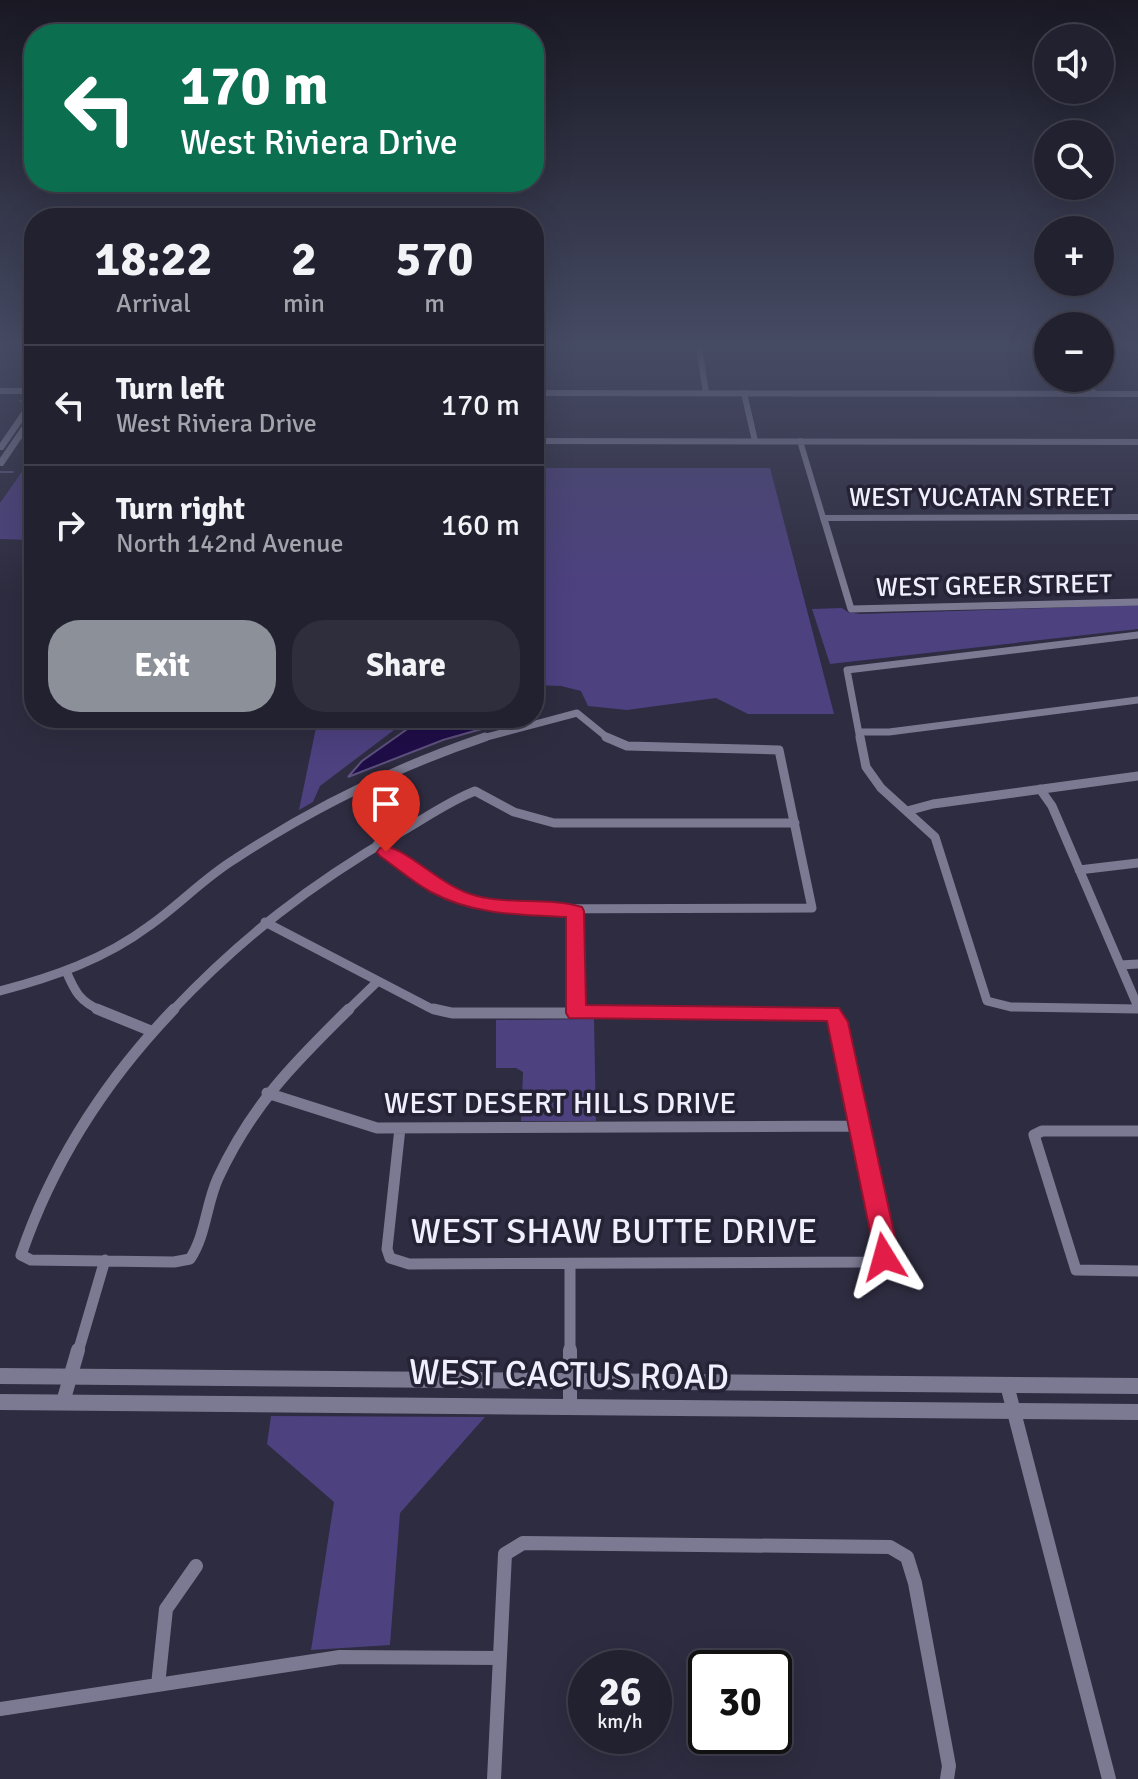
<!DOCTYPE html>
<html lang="en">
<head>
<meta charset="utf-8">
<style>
  body { margin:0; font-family:Signika,sans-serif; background:#2e2e3c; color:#f1f3f6; height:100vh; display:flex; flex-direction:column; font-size:30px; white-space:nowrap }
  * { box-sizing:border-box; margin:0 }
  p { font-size:26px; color:#a2a3ab }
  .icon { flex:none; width:44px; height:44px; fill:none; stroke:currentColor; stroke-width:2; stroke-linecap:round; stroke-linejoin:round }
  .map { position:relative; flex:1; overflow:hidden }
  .sheet { position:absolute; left:24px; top:208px; width:520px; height:520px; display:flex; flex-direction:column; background:#222130; border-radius:32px; box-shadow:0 8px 32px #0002,0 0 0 2px #3f3e4c }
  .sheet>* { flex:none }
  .top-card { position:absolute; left:24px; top:24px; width:520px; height:168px; border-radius:32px; box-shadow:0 8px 32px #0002,0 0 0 2px #3f3e4c; background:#0b6e4f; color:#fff; overflow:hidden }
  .controls { position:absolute; left:1034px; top:24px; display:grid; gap:16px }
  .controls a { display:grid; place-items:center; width:80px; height:80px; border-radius:50%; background:#222130; box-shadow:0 8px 32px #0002,0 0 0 2px #3f3e4c; font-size:40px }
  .speed { position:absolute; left:568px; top:1650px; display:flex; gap:16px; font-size:40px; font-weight:700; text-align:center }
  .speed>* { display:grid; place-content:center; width:104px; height:104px; border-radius:50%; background:#222130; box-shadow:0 8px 32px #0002,0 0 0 2px #3f3e4c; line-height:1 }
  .speed small { font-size:20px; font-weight:400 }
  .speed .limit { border:4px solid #111; border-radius:12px; background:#fff; color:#111 }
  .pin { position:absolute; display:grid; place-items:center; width:68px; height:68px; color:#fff; margin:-82px -34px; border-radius:50% 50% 50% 0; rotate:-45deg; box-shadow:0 0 8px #0007 }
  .pin .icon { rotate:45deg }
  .me { position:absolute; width:88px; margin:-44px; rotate:352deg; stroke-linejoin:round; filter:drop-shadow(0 0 6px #0008) }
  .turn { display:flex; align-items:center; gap:28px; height:168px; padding:0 24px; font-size:36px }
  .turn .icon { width:104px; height:104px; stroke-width:2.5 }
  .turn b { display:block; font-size:56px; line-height:68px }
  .eta { display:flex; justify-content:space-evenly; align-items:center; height:136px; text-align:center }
  .eta b { font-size:48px; font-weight:700; line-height:56px }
  .button { display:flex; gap:16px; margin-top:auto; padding:16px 24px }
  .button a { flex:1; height:92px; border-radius:32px; background:#8c9099; color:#fff; font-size:32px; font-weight:700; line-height:92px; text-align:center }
  .button a+a { background:#2e2e3c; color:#f1f3f6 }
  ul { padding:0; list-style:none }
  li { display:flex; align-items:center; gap:24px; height:120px; padding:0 24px; border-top:2px solid #3f3e4c }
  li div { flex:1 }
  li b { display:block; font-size:30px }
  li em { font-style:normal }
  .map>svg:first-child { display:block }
</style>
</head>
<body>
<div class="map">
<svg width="1138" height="1779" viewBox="0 0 1138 1779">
  <rect width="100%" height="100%" fill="#2e2c40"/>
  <!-- green -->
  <path fill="#4d4180" d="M26 466H34V540L0 539V503Z
    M534 468H770L834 714H748L716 698 627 710 588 706 581 691 561 686 534 685Z
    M1138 605V629L830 664 812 609 842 608 848 612 860 614Z
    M318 718H410L320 786 313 802 299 810Z
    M594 1019 596 1121H521L523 1072 516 1068H496V1020Z
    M271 1416 485 1417 400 1513 390 1645 311 1650 334 1502 267 1444Z"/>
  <!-- water -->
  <path fill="#1f0d48" stroke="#5e517e" stroke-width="2" d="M423 718H520L443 740 348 777 362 761Z"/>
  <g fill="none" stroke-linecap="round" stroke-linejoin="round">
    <!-- stream -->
    <path stroke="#5e517e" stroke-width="2" d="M20 401H28
      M0 472H13"/>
    <!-- minor-far4 -->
    <path stroke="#7c7a92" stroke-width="6" d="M699 347 706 393
      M1083 378 1094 394
      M0 391H34
      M534 393 1138 394
      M744 393 755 441
      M534 441 1138 442
      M800 441 824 521
      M824 518 1138 517"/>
    <!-- minor-far3 -->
    <path stroke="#7c7a92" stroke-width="7" d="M824 519 851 609 1138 602
      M859 732H889L1138 700
      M479 739 577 713 609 739
      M860 739 847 670 1138 635"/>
    <!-- minor-far2 -->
    <path stroke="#7c7a92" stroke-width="9" d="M860 737 866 767 881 788 935 837 987 1001 1011 1007 1138 1009
      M1040 789 1052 806 1138 1007
      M907 811 933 804 1138 776
      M377 845 422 879 452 895 508 909 812 908 779 750 627 746 606 737
      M1079 870 1138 863
      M575 911 576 1011
      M265 922 430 1008 443 1011
      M1120 965 1138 964
      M66 971C75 992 80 1002 102 1011
      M0 991C53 977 105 959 149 926 179 905 204 878 235 859 314 807 396 767 485 737
      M172 1011C242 937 311 884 399 833 424 819 449 801 475 791L514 812 554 823H795
      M347 1011 378 981"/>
    <!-- minor-far1 -->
    <path stroke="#7c7a92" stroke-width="11" d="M97 1009 151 1031
      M174 1009C105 1081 53 1161 21 1255L31 1260 174 1262 190 1259C206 1235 206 1204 218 1178 252 1105 293 1064 349 1009
      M576 1009V1013
      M267 1093 377 1128 859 1126
      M400 1128 387 1249 390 1258 409 1264 868 1262 884 1257 885 1246 838 1022 832 1013H452L434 1009
      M1138 1131H1042L1034 1135 1076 1270 1138 1271
      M570 1264V1352
      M78 1352 105 1260"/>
    <!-- minor -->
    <path stroke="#7c7a92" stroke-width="14" d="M570 1350V1406
      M1007 1385 1109 1779
      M63 1402 78 1350
      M158 1685 166 1609 196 1566
      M0 1709 340 1657 500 1658
      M494 1779 505 1554 523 1543 890 1547 907 1557 915 1583 949 1766 947 1779"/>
    <!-- secondary -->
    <path fill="#7c7a92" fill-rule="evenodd" d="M31 398H34V405L3 450H0V443Z
      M31 413H34V420L3 466H0V458Z
      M0 1368 1138 1378V1394L0 1384Z
      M0 1394 1138 1404V1420L0 1410Z"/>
  </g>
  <!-- sky -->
  <linearGradient id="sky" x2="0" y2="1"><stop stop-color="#191823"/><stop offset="0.58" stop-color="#464b64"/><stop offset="1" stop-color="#464b64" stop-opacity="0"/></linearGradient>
  <rect width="1138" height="596" fill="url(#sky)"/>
  <!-- route -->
  <path fill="#e11d48" stroke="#92132f" stroke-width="2" d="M386 846C415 854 441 887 477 896 511 905 548 897 582 907L584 911 586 1005 839 1008 848 1022 897 1246 893 1264 884 1267 876 1264 873 1246 827 1021 569 1018 566 1013V917C520 915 473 915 431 892 413 882 397 868 380 856L377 852 380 848Z"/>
  <g text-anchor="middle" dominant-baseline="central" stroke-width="7" stroke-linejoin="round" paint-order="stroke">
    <!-- far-street labels -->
    <g font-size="26" fill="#f0effd" stroke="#252235">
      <text x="981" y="498">WEST YUCATAN STREET</text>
      <text transform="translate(994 586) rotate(-1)">WEST GREER STREET</text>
    </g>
    <!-- street labels -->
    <g font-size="30" fill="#f0effd" stroke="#252235">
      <text x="560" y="1103">WEST DESERT HILLS DRIVE</text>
    </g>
    <!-- near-street labels -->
    <g font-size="36" fill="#f0effd" stroke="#252235">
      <text x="614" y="1231">WEST SHAW BUTTE DRIVE</text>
      <text transform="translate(569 1375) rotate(1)">WEST CACTUS ROAD</text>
    </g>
  </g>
</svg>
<div class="controls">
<a><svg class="icon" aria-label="sound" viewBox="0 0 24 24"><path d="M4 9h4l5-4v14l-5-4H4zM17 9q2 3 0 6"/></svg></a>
<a><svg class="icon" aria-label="search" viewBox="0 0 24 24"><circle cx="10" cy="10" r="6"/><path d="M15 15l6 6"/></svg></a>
<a>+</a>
<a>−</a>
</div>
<div class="speed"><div>26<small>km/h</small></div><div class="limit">30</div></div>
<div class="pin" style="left:386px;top:852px;background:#d93025"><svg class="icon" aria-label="arrive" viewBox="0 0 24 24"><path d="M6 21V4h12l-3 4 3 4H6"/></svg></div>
<svg class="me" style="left:884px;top:1257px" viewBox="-20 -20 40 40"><path d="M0-17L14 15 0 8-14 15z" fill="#e11d48" stroke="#fff" stroke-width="4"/></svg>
<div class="top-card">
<div class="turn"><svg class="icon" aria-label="left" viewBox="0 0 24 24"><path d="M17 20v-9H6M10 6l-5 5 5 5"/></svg><div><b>170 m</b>West Riviera Drive</div></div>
</div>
<section class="sheet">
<div class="eta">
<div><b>18:22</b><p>Arrival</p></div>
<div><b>2</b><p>min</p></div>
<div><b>570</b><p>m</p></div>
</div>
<ul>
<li><svg class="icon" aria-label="left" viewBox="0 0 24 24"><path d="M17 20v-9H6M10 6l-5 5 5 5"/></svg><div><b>Turn left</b><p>West Riviera Drive</p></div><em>170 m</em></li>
<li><svg class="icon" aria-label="right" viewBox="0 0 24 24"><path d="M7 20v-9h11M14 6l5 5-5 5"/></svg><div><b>Turn right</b><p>North 142nd Avenue</p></div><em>160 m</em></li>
</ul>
<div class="button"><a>Exit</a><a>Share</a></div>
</section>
</div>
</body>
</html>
